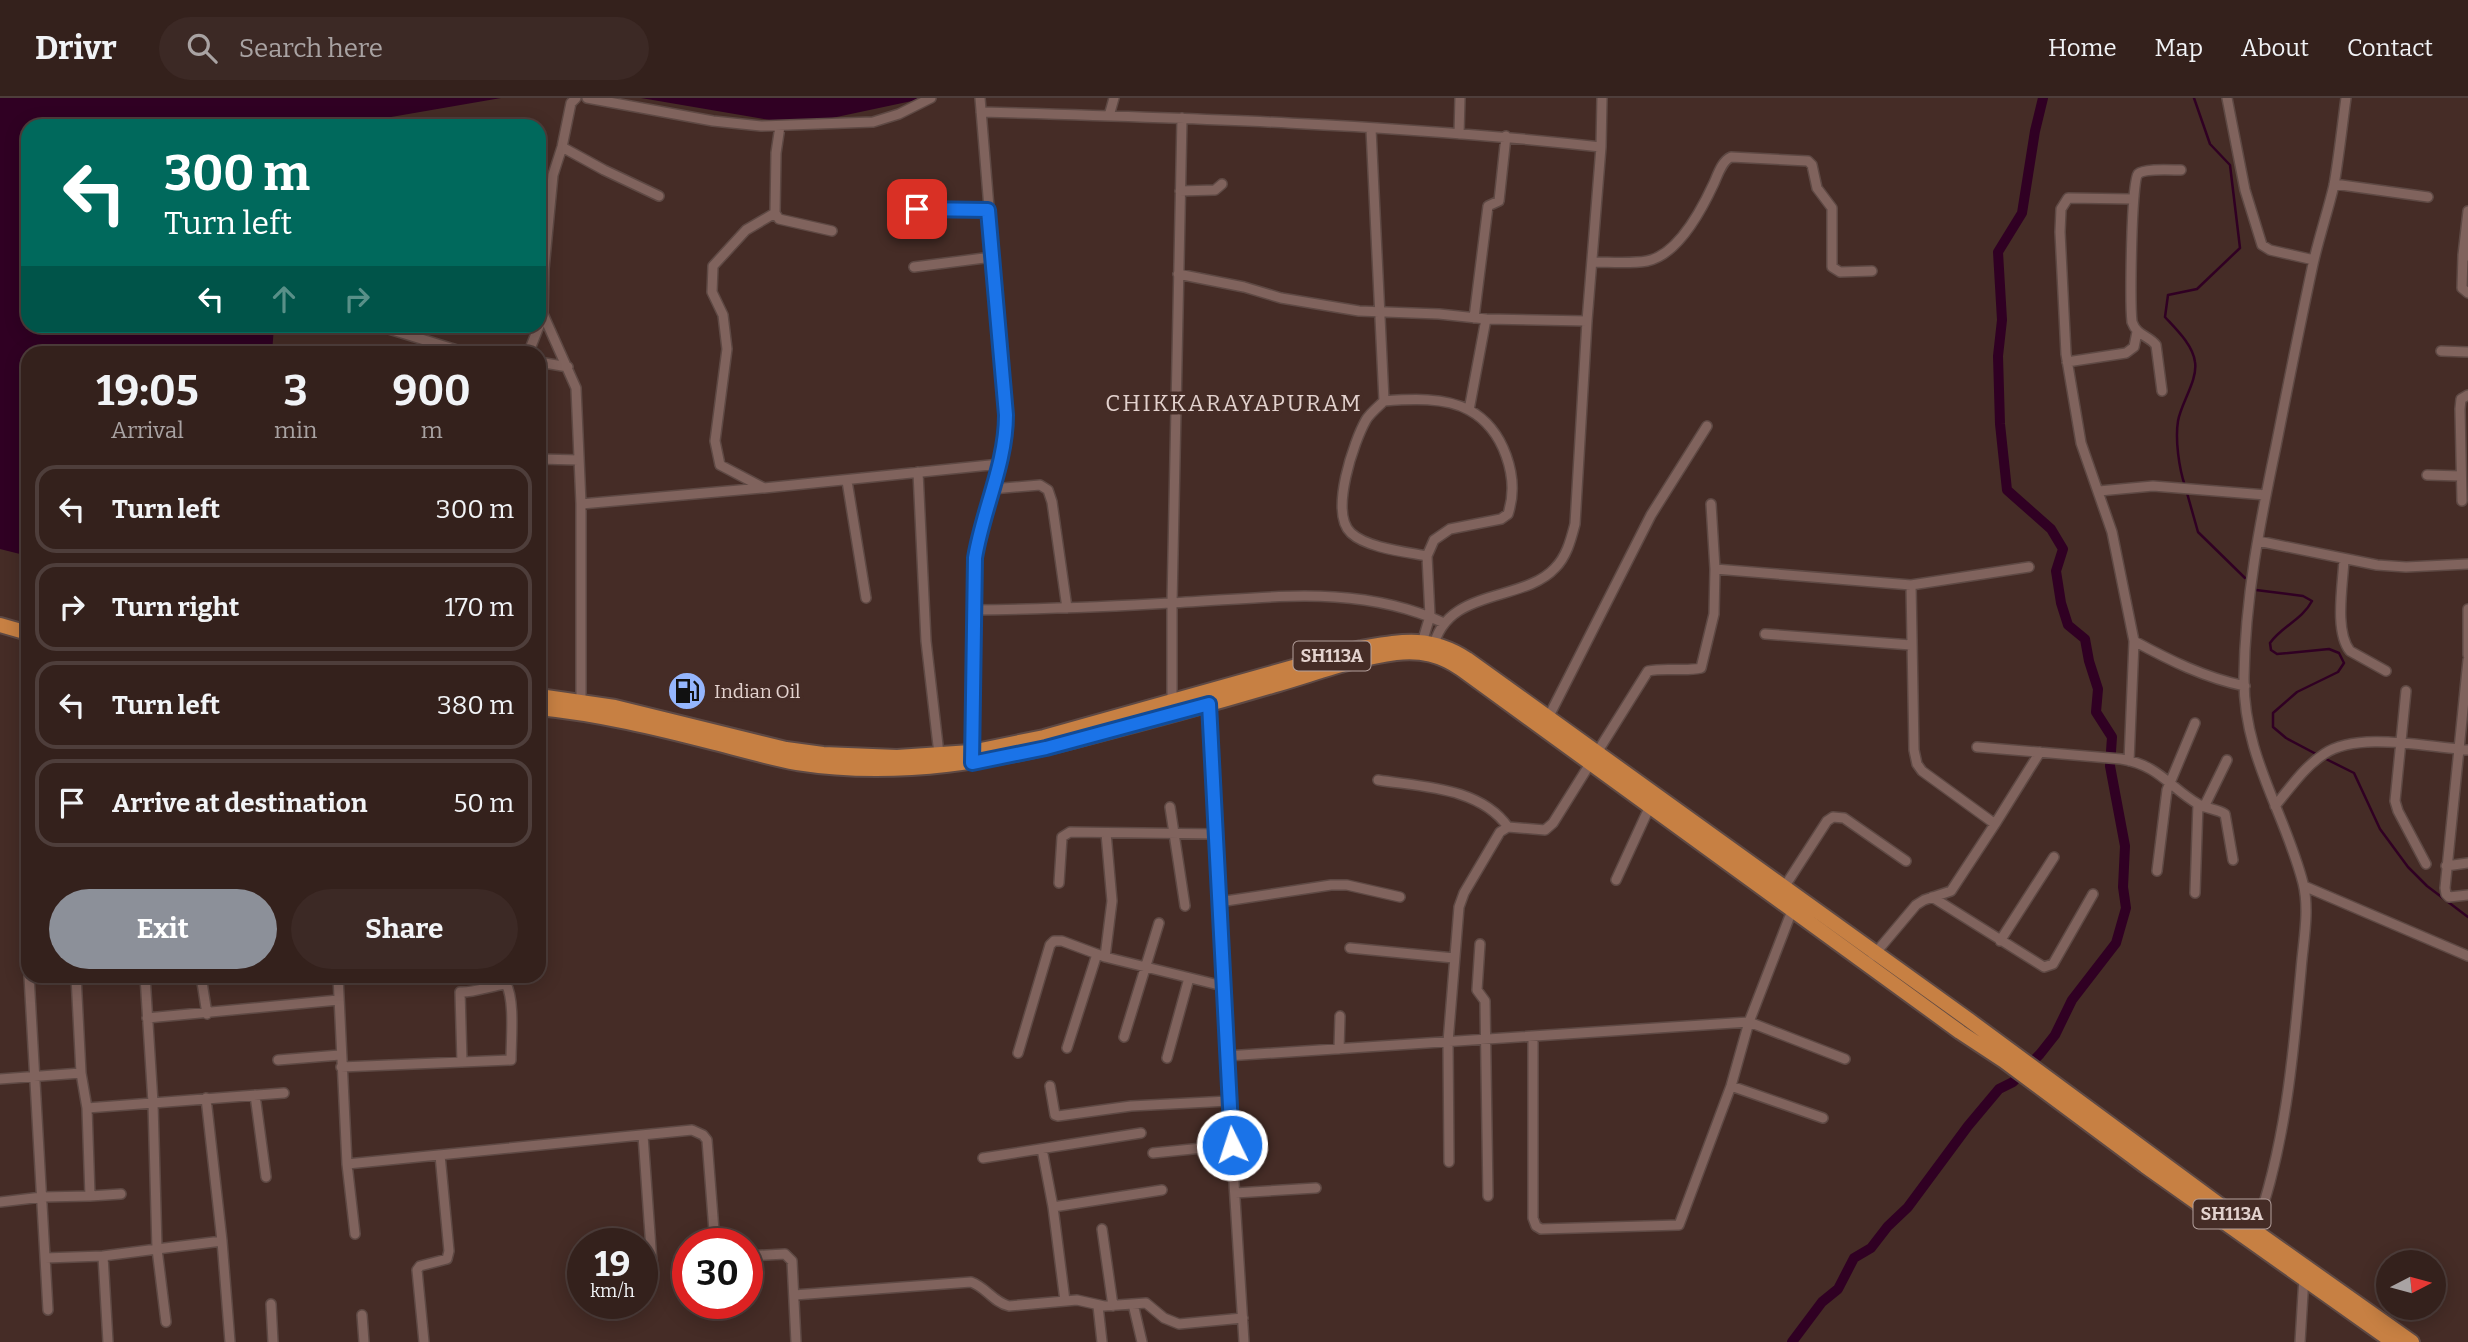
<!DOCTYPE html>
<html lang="en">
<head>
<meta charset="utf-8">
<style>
  body { margin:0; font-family:Bitter,serif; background:#3c2925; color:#f1f3f6; height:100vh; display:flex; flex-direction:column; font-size:26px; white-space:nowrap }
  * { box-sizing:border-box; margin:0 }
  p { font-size:23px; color:#a9a3a3 }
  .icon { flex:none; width:38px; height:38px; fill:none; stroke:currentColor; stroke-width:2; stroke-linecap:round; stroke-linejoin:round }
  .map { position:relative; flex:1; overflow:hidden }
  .drawer { position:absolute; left:21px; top:248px; width:525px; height:637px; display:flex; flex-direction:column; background:#34211c; border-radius:21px; box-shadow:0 4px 18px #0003,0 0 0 2px #4e3e3b }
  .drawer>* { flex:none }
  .hud { position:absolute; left:21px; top:21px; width:525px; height:214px; border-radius:21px; box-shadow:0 4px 18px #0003,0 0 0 2px #4e3e3b; background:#00695c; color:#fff; overflow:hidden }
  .needle { width:46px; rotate:84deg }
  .fabs { position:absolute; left:2376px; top:1152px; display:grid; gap:14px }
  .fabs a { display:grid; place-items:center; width:70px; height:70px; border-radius:50%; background:#34211c; box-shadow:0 4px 18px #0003,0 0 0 2px #4e3e3b; font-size:35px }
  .speed { position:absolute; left:567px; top:1130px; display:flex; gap:14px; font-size:35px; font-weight:700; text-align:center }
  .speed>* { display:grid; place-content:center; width:91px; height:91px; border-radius:50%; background:#34211c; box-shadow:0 4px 18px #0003,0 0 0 2px #4e3e3b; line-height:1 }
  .speed small { font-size:18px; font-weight:400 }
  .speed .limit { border:10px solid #d22; background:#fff; color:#111 }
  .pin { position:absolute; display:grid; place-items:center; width:60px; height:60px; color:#fff; margin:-30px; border-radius:14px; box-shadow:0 4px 10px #0006 }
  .me { position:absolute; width:77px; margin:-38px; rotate:356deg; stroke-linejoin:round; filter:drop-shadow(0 0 5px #0008) }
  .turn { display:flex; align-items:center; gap:24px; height:147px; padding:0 28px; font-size:32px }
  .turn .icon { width:91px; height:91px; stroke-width:2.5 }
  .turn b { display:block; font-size:49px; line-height:60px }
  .lanes { display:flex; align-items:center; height:66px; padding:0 28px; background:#0003; justify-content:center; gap:35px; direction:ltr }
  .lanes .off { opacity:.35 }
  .eta { display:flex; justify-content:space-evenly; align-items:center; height:119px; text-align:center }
  .eta b { font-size:42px; font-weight:700; line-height:49px }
  .button { display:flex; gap:14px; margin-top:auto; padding:14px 28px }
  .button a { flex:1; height:80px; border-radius:42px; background:#8c9099; color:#fff; font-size:28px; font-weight:700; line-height:80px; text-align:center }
  .button a+a { background:#3c2925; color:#f1f3f6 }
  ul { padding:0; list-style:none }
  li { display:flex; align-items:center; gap:21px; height:88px; margin:0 14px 10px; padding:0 14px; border:4px solid #4e3e3b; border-radius:21px }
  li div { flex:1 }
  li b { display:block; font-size:26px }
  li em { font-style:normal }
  header { display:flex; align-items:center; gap:42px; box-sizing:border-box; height:98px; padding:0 35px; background:#34211c; border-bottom:2px solid #4e3e3b }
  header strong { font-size:33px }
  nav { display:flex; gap:38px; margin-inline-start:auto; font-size:24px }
  .search { width:490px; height:63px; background:#3c2925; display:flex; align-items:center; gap:18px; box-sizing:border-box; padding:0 24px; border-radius:38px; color:#a9a3a3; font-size:26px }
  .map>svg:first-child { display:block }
</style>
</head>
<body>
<header>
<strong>Drivr</strong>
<div class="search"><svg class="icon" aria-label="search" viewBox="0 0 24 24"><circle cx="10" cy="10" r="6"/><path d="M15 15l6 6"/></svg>Search here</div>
<nav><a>Home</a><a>Map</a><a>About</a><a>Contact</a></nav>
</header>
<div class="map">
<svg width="2468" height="1244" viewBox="0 0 2468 1244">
  <rect width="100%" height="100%" fill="#452c26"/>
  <!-- water -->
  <path fill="#300023" d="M0 0H501L339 28H28V228H274L272 255 28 256V458L0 451Z
    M641 0H926L799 27Z"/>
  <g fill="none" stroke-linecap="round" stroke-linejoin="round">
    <!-- stream -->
    <path stroke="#300023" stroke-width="2.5" d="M2185 388C2179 370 2175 342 2178 323 2181 305 2198 282 2195 264 2193 247 2176 231 2165 219L2168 197 2197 191 2240 150 2230 67 2210 46 2194 0
      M2187 395 2198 434 2245 480
      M2256 492 2303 498 2312 503C2302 522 2282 528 2270 545L2271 552 2277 556 2329 551 2339 555 2344 565 2338 574 2297 594 2273 615V629L2286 640 2318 657
      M2324 660 2354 675 2380 731 2408 769 2427 788 2468 819"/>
    <!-- canal -->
    <path stroke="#300023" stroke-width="10" d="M1792 1244 1822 1204 1838 1191 1854 1160 1871 1150 1888 1128 1908 1109 1968 1028 1999 991 2013 984 2040 956 2055 937 2072 902 2116 845 2126 810 2123 789 2125 748 2110 668 2112 639 2096 614 2098 591 2089 563 2085 541 2068 527 2061 505 2056 473 2063 451 2051 431 2007 392 2000 326 1998 258 2002 222 1998 154 2022 115 2035 33 2043 0"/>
    <defs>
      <path id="street" d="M576 0 571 5 562 49 553 77 544 171 543 216 576 290 581 406V609
        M587 0 713 23 761 28 873 24 899 16 931 0
        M2227 0 2245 92 2262 147 2270 152 2314 162
        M981 14C1188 20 1396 26 1601 49L1587 223 1575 426C1571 441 1567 458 1555 470 1523 505 1445 489 1433 551
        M1109 18 1114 0
        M780 28 776 55 775 115 779 121 832 133
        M1371 31 1384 303C1411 301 1445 299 1469 312 1504 331 1520 380 1508 416L1501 421 1450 431 1434 442 1427 458 1430 518 1421 548
        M1459 36 1460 0
        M562 49 604 72 659 98
        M1601 49 1602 0
        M2334 86 2428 99
        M1180 93 1215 92 1222 86
        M917 111 988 112
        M2468 113 2463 157 2468 158
        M775 115 746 132 713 168 712 194 723 217 727 251 715 343 720 367 764 390 1000 366
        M2463 157 2462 190 2468 195
        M1592 164C1610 164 1630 166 1647 163 1678 157 1702 111 1714 85 1718 76 1722 63 1731 59L1808 63 1812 67 1817 90 1832 110V169L1840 174 1872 173
        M914 169 992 159
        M1178 176 1244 189 1281 200 1359 213 1439 216 1486 221
        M1474 220 1488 108 1499 103 1506 38
        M379 228 470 256
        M2441 253 2468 254
        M528 256 539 228
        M539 264 568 269
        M2067 264 2126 255 2134 249 2137 234
        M2162 293 2156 247C2148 237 2137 238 2132 224 2130 207 2131 84 2138 76 2144 70 2172 72 2181 72
        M1384 303C1378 309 1370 315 1366 322 1354 343 1329 415 1351 435 1367 450 1406 454 1427 458
        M1469 312 1486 221 1587 223
        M539 361 579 362
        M918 374 926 543 939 656
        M2427 377 2461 378
        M847 383 866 500
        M992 391 1040 387 1048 392 1052 404 1067 510
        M2099 393 2153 388 2266 397
        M2462 403 2460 311 2461 301 2468 297
        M581 406 762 390
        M1711 406 1715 471
        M2258 443 2377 467 2406 469 2468 466
        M2344 461C2343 486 2334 533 2350 553L2386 573
        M1911 487 2029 469
        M2468 511V557
        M973 512C1039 511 1105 509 1170 505 1265 501 1355 484 1444 525
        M1765 536 1911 547
        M2134 543C2169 562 2205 580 2245 588
        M2468 562 2459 651 2468 652
        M2406 593 2395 703 2398 713 2426 766
        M1172 602V505L1182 20
        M1209 603 1226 958 1244 1244
        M1547 622 1651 417 1707 328
        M1977 649 2121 661C2159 667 2169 689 2198 706 2207 711 2217 711 2225 716L2233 762
        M971 658 975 459C983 411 1006 366 1006 317L980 0
        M2129 663 2134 543 2112 434 2081 345 2066 256 2060 134 2061 111 2068 100 2133 101
        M1378 682C1422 689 1480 689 1508 729
        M2275 708C2290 690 2304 669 2324 656 2357 634 2421 648 2459 651L2445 790 2446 796 2449 799 2468 797
        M1170 709 1185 808
        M2204 709 2227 662
        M1995 726 2040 654
        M2446 768 2468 765
        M2157 773 2167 692 2195 625
        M1616 782 1650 708
        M1059 785 1062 739 1070 734 1216 736
        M2304 788 2468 858
        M28 791 26 808 28 850
        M1783 791 1827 723 1833 719 1844 720 1906 763
        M2195 795 2198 706
        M1932 799 2044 869 2053 866 2093 796
        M1219 804 1331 787H1347L1400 799
        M2000 843 2054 759
        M1480 846 1477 892 1485 903 1488 1098
        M1350 850 1454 860
        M1105 859 1112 803 1106 735
        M29 878 48 1212
        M201 878 207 916
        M338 878 347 1066 355 1136
        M147 920 338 902
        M1533 938V1120L1536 1128 1541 1131 1679 1127 1731 988 1749 924 1845 961
        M1124 939 1159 825
        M1067 950 1097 856
        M1339 951 1340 918
        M1018 955 1050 847 1054 843H1062L1105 859 1223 888
        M1226 958 1749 924 1793 810
        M1167 960 1189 880
        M278 962 340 957
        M341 969 511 962C511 942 515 902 506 886 490 888 474 895 460 894L462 964
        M0 981 81 975
        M1050 988 1055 1017 1058 1018 1131 1008 1229 1003
        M1731 988 1823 1020
        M255 997 266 1079
        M206 1000 222 1143 230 1244
        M87 1010 284 995
        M643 1037 652 1165
        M1042 1051 1053 1109
        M1153 1055 1232 1047
        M983 1060 1141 1035
        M1449 1064 1448 944 1459 809 1464 795 1500 734 1508 729 1545 732 1553 725 1648 573C1666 569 1684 574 1701 570L1714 516 1715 471 1911 487 1914 652 1917 666 1922 673 1995 726 1951 793 1924 802 1916 807 1873 858
        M347 1066 692 1032 703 1037 707 1042 715 1146
        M1235 1095 1316 1090
        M90 1098 121 1096
        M0 1104 42 1099 90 1098 87 1010 81 975 76 878
        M1102 1131 1113 1208
        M2254 1135C2285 1051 2293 961 2301 872 2303 844 2310 813 2303 785 2284 712 2243 658 2244 579 2245 501 2260 424 2276 348 2288 287 2300 226 2313 166 2319 139 2328 113 2334 87 2339 58 2342 29 2346 0
        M103 1158 157 1151 153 1005 145 878
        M747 1158 785 1156 792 1163 796 1244
        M45 1160 103 1158 108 1244
        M794 1197 971 1184C986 1189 993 1204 1009 1208L1077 1202 1104 1208 1146 1205 1164 1220 1179 1226 1243 1220
        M1065 1203 1053 1109 1162 1092
        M271 1206 273 1244
        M1133 1206 1142 1244
        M1098 1208 1102 1244
        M362 1217 364 1244
        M166 1224 157 1151 222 1143
        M424 1244 417 1172 420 1168 447 1161 449 1153 440 1057
        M2300 1244 2304 1179"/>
      <path id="primary" d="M0 527 28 535
        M539 598 615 609 786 651 823 656 897 659 971 654 1044 639 1361 550C1402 543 1430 537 1467 561L1969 922 2255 1133 2412 1244
        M539 610C599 616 657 630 715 645 742 652 770 660 797 665 898 681 999 663 1095 637 1157 621 1218 604 1279 586 1317 575 1356 560 1396 555 1421 552 1441 557 1461 571L1960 934 2004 963 2145 1068 2393 1244"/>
    </defs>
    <!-- street casing -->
    <use href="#street" stroke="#5e4944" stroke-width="12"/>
    <!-- primary casing -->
    <use href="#primary" stroke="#5e4944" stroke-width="18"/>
    <!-- street -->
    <use href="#street" stroke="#80635d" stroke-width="9"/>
    <!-- primary -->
    <use href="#primary" stroke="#c78043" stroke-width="14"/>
  </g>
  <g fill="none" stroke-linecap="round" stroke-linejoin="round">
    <defs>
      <path id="route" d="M917 111 988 112 1006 317C1006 366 983 411 975 460L972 665 1046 650 1209 606 1232 1047"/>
    </defs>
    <!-- route casing -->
    <use href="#route" stroke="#114b97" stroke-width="18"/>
    <!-- route -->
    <use href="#route" stroke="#1a73e8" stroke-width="12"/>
  </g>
  <!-- icons -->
  <defs>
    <symbol id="fuel-disc" viewBox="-11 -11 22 22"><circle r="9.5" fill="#95b6fd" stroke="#452c26"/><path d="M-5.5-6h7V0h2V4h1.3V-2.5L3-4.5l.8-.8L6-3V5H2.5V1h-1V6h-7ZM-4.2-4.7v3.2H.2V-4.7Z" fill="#111"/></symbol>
  </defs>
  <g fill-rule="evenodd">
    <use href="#fuel-disc" x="665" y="571" width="44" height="44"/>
  </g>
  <g text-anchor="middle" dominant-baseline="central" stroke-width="7" stroke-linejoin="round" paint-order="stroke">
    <!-- shield labels -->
    <g fill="#452c26" stroke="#b4a09c" stroke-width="2">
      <rect x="1293.5" y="543.5" width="77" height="29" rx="5"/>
      <rect x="2193.5" y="1101.5" width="77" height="29" rx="5"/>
    </g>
    <g font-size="18" font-weight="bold" fill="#e3d2ce">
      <text x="1332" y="558">SH113A</text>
      <text x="2232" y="1116">SH113A</text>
    </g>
    <!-- poi labels -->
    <g font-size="19" fill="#e3d2ce" stroke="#452c26" text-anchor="start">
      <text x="714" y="593">Indian Oil</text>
    </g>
    <!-- quarter labels -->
    <g font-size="23" letter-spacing="2" fill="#e3d2ce" stroke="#452c26">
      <text x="1234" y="305">CHIKKARAYAPURAM</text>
    </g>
  </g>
</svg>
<div class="fabs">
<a><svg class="needle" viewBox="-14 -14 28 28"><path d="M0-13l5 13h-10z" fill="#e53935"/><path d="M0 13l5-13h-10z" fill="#a9a3a3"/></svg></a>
</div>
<div class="speed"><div>19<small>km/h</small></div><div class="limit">30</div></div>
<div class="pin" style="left:917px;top:111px;background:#d93025"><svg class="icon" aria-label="arrive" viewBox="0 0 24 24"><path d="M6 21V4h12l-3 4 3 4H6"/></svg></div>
<svg class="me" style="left:1232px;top:1047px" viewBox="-20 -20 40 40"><circle r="17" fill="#1a73e8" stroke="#fff" stroke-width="3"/><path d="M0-11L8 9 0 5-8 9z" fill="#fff"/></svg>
<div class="hud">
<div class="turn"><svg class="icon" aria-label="left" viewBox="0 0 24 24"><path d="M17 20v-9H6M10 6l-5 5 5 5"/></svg><div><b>300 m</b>Turn left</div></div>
<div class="lanes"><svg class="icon" aria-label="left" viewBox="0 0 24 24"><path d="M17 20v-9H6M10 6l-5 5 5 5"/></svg><svg class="icon off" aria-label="ahead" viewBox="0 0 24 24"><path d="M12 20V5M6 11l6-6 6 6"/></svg><svg class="icon off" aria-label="right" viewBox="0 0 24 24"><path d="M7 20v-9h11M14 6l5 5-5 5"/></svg></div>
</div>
<section class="drawer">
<div class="eta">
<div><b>19:05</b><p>Arrival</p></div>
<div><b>3</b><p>min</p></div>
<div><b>900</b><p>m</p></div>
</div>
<ul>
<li><svg class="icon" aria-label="left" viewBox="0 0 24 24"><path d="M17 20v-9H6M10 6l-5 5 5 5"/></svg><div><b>Turn left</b></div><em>300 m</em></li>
<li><svg class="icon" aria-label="right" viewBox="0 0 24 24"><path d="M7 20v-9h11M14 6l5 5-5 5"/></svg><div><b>Turn right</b></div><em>170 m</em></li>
<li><svg class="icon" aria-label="left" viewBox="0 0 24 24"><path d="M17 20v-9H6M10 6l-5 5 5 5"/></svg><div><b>Turn left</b></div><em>380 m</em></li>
<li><svg class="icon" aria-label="arrive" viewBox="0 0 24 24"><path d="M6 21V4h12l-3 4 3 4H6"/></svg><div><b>Arrive at destination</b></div><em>50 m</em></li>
</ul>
<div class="button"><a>Exit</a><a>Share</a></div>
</section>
</div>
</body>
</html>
